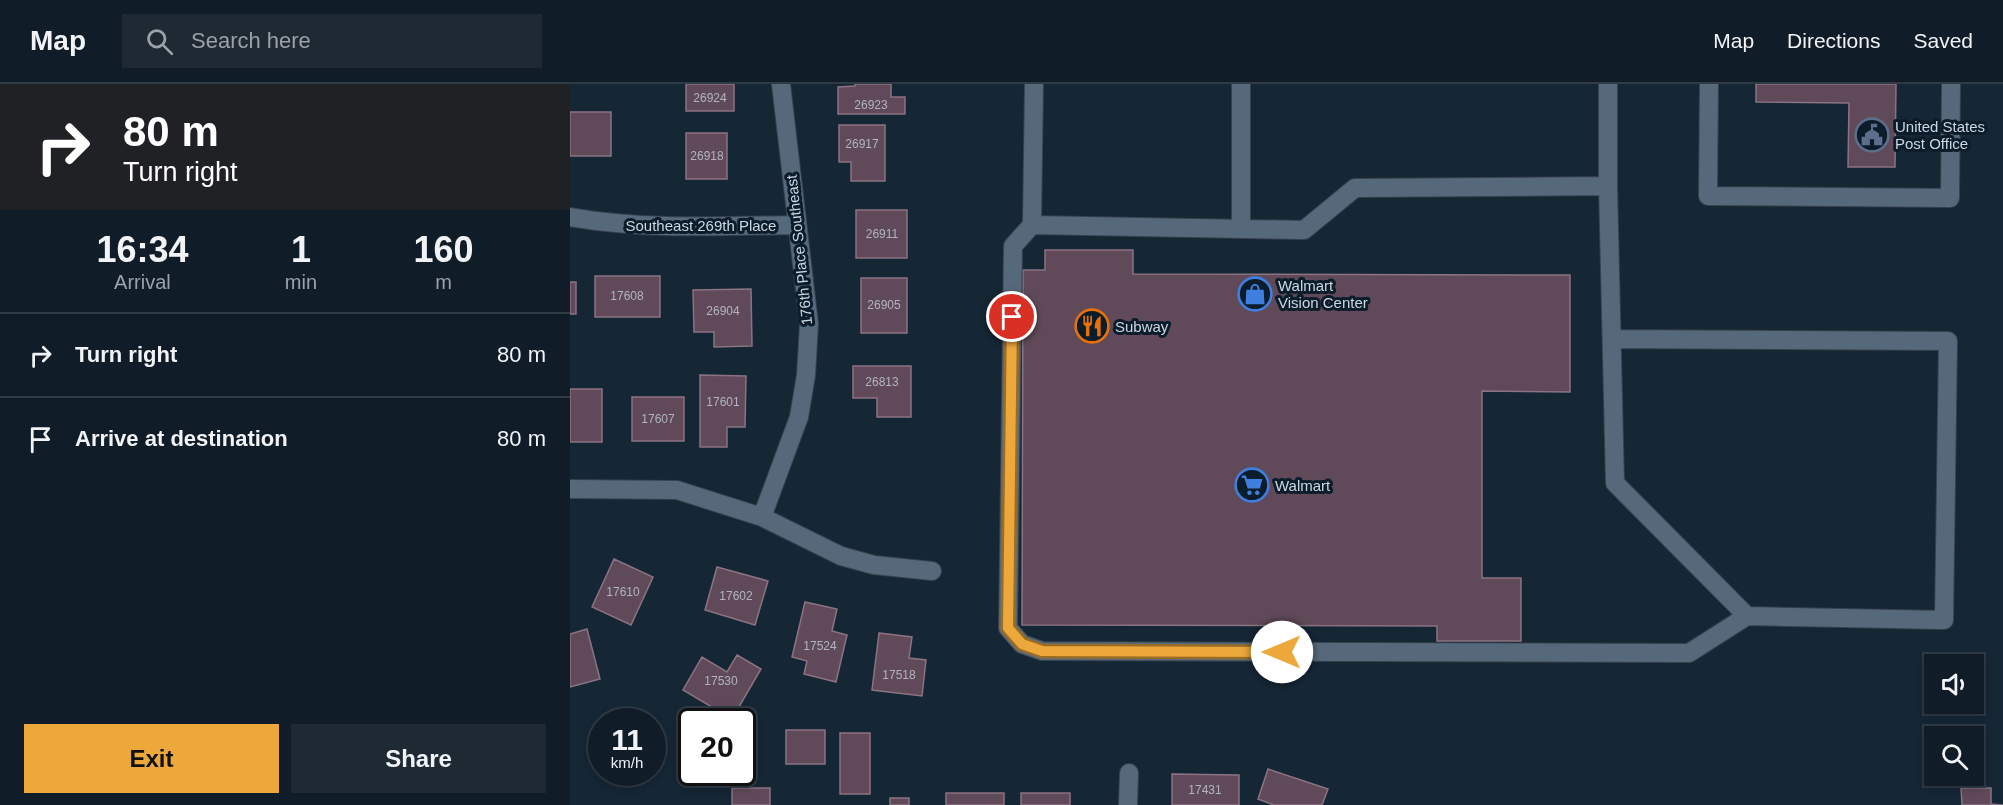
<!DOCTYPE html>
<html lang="en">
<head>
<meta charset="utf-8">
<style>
  body { margin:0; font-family:Arial,sans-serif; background:#1e2934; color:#f1f3f6; height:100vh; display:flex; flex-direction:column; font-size:22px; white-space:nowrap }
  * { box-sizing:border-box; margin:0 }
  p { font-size:20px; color:#9ca1a8 }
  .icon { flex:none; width:33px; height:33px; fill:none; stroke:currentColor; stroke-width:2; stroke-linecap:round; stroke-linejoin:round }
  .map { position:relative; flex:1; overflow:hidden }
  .details { display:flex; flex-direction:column; background:#101c28; width:570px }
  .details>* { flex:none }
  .top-card { background:#202124; color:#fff; overflow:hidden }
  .fabs { position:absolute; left:1354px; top:570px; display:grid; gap:12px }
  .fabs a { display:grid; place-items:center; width:60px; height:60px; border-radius:0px; background:#101c28; box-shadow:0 3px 9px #0003,0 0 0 2px #303a45; font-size:30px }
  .speed { position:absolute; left:18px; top:624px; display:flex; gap:12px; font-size:30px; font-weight:700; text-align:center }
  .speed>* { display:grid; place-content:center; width:78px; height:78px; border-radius:50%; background:#101c28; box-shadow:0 3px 9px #0003,0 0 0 2px #303a45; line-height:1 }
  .speed small { font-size:15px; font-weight:400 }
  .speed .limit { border:3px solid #111; border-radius:9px; background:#fff; color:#111 }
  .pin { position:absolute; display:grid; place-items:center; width:51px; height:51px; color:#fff; margin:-26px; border:3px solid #fff; border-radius:50%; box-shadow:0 2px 6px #0007 }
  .me { position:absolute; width:66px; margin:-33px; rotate:270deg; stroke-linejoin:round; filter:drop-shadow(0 0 4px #0008) }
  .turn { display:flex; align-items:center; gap:21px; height:126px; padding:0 24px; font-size:27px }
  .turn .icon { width:78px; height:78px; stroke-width:2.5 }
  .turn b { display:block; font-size:42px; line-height:51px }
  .eta { display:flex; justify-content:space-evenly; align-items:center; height:102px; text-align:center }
  .eta b { font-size:36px; font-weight:700; line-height:42px }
  .action { display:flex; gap:12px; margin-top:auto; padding:12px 24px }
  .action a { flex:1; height:69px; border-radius:0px; background:#eda83b; color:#111; font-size:24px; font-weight:700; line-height:69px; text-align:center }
  .action a+a { background:#1e2934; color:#f1f3f6 }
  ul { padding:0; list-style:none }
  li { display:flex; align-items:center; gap:18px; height:84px; padding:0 24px; border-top:2px solid #303a45 }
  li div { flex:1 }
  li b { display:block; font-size:22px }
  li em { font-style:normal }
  header { display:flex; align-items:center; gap:36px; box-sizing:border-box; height:84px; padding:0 30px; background:#101c28; border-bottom:2px solid #303a45 }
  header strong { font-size:28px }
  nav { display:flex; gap:33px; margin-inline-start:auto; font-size:21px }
  .search { width:420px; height:54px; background:#1e2934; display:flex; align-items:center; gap:15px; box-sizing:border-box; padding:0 21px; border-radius:0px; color:#9ca1a8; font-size:22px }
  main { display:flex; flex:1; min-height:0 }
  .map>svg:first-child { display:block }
</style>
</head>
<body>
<header>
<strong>Map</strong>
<div class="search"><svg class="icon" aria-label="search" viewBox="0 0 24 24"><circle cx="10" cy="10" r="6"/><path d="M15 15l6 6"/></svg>Search here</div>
<nav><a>Map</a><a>Directions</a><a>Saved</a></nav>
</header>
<main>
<section class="details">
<div class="top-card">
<div class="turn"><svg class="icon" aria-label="right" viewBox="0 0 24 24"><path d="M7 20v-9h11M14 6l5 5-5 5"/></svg><div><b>80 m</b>Turn right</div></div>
</div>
<div class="eta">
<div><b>16:34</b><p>Arrival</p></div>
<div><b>1</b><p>min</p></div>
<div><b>160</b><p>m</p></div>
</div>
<ul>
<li><svg class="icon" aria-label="right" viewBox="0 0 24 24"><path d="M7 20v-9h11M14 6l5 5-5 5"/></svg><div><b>Turn right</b></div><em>80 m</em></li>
<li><svg class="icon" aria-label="arrive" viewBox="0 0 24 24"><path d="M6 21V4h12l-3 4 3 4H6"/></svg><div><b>Arrive at destination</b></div><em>80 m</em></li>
</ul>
<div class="action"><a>Exit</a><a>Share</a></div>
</section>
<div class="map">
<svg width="1433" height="721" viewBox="0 0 1433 721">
  <rect width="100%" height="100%" fill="#152635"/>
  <!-- building -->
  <path fill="#604a59" stroke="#8b7383" stroke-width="1.5" d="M116 0H164V27H116Z
    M285 0H321V13H335V30H268V3L285 2Z
    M1186 0H1326L1325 83H1278L1279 19 1186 18Z
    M0 28H41V72H0Z
    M269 41H315V97H281V78H269Z
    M116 49H157V95H116Z
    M286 126H337V174H286Z
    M475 166H563V190L1000 191V308L912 307V494H951V557H867V542L452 541 453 186H475Z
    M25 192H90V233H25Z
    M291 194H337V249H291Z
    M0 198H6V230H0Z
    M181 205 182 262 144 263V248H124L123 206Z
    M283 282H341V333H307V314H283Z
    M130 291 176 292 175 343H157V363H130Z
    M0 305H32V358H0Z
    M62 313H114V357H62Z
    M44 475 83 493 61 541 22 523Z
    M147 483 198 497 185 541 135 526Z
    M235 518 267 525 262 547 277 551 266 598 234 590 237 577 222 573Z
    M17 545 30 595 0 603V550Z
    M309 549 342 553 339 574 356 576 352 612 302 606Z
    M167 571 191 585 162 635 113 606 132 573 157 588Z
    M216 646H255V680H216Z
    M270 649H300V710H270Z
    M698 685 758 705 752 721H704L688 715Z
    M602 690 669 691V721H602Z
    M162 704H200V721H162Z
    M1391 704H1421V720L1433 721H1392Z
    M376 709H434V721H376Z
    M451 709H500V721H451Z
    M320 714H339V721H320Z"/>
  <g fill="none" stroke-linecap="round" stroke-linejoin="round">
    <defs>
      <path id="minor" d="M464 0 462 141 443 162 438 544 452 560 472 567 1119 569 1177 532 1374 536 1378 257 1042 255
        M671 0V145
        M1139 0 1138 112 1380 114 1381 0
        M1038 102 1045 399 1177 532
        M0 133C76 146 151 142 227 141
        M462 141 734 146 785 104 1038 102V0
        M0 405 107 406 192 433 271 472 304 481 362 487
        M192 433 229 333 236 291 239 240 211 0
        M558 721 559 689"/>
    </defs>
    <!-- minor casing -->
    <use href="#minor" stroke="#37424f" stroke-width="20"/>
    <!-- minor -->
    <use href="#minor" stroke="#56697b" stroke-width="18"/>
  </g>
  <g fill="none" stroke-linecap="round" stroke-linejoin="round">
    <defs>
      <path id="route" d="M442 233 438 544 452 560 472 567 712 568"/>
    </defs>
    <!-- route casing -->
    <use href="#route" stroke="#9a6d26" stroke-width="15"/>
    <!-- route -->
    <use href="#route" stroke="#eda83b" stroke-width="10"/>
  </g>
  <!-- icons -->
  <defs>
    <symbol id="civic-ring" viewBox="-11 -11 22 22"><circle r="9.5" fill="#0b1c2b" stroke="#5c6f8a" stroke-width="1.5"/><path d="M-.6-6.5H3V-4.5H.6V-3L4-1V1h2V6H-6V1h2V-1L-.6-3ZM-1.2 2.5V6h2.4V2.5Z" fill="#5c6f8a"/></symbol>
    <symbol id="shop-ring" viewBox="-11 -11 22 22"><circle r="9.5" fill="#0b1c2b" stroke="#3f7fe0" stroke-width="1.5"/><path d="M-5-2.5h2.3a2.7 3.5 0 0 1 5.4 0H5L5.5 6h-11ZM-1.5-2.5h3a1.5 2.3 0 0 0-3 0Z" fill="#3f7fe0"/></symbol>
    <symbol id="restaurant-ring" viewBox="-11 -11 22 22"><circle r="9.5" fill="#0b1c2b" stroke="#e8710a" stroke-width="1.5"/><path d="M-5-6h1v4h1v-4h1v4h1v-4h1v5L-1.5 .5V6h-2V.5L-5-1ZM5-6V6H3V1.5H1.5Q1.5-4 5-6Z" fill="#e8710a"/></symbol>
    <symbol id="supermarket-ring" viewBox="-11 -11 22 22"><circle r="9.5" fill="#0b1c2b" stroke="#3f7fe0" stroke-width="1.5"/><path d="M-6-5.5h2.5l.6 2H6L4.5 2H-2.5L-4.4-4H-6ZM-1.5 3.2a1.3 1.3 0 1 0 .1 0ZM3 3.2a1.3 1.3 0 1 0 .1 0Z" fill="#3f7fe0"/></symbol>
  </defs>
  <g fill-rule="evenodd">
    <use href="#civic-ring" x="1283" y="32" width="38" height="38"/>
    <use href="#shop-ring" x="666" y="191" width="38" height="38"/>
    <use href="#restaurant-ring" x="503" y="223" width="38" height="38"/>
    <use href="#supermarket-ring" x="663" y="382" width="38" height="38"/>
  </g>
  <g text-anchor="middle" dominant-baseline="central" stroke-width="6" stroke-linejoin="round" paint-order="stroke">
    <!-- number labels -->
    <g font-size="12" fill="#b1b4c0">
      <text x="140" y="14">26924</text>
      <text x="301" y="21">26923</text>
      <text x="292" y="60">26917</text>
      <text x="137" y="72">26918</text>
      <text x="312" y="150">26911</text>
      <text x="57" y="212">17608</text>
      <text x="314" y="221">26905</text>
      <text x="153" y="227">26904</text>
      <text x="312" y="298">26813</text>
      <text x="153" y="318">17601</text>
      <text x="88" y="335">17607</text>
      <text x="53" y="508">17610</text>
      <text x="166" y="512">17602</text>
      <text x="250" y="562">17524</text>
      <text x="329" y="591">17518</text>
      <text x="151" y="597">17530</text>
      <text x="635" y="706">17431</text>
    </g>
    <!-- poi labels -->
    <g font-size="15" fill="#ccd7e2" stroke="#0b1c2b" text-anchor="start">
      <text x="1325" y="42">United States<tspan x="1325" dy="17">Post Office</tspan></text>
      <text x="708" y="201">Walmart<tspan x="708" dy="17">Vision Center</tspan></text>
      <text x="545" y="242">Subway</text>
      <text x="705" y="401">Walmart</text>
    </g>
    <!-- street labels -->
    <g font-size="15" fill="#ccd7e2" stroke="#0b1c2b">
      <text x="131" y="141">Southeast 269th Place</text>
      <text transform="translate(229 166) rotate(-96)">176th Place Southeast</text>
    </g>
  </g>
</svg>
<div class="fabs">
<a><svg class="icon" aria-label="sound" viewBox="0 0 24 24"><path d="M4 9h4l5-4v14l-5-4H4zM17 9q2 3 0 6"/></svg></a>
<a><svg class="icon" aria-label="search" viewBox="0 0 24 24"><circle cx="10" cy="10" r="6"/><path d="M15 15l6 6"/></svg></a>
</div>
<div class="speed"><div>11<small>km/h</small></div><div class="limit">20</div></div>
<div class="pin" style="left:442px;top:233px;background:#d93025"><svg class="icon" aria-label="arrive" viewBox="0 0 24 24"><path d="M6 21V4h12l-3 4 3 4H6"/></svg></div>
<svg class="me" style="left:712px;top:568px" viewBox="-20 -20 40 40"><circle r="19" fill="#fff"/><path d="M0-13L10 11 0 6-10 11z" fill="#eda83b"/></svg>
</div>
</main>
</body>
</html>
